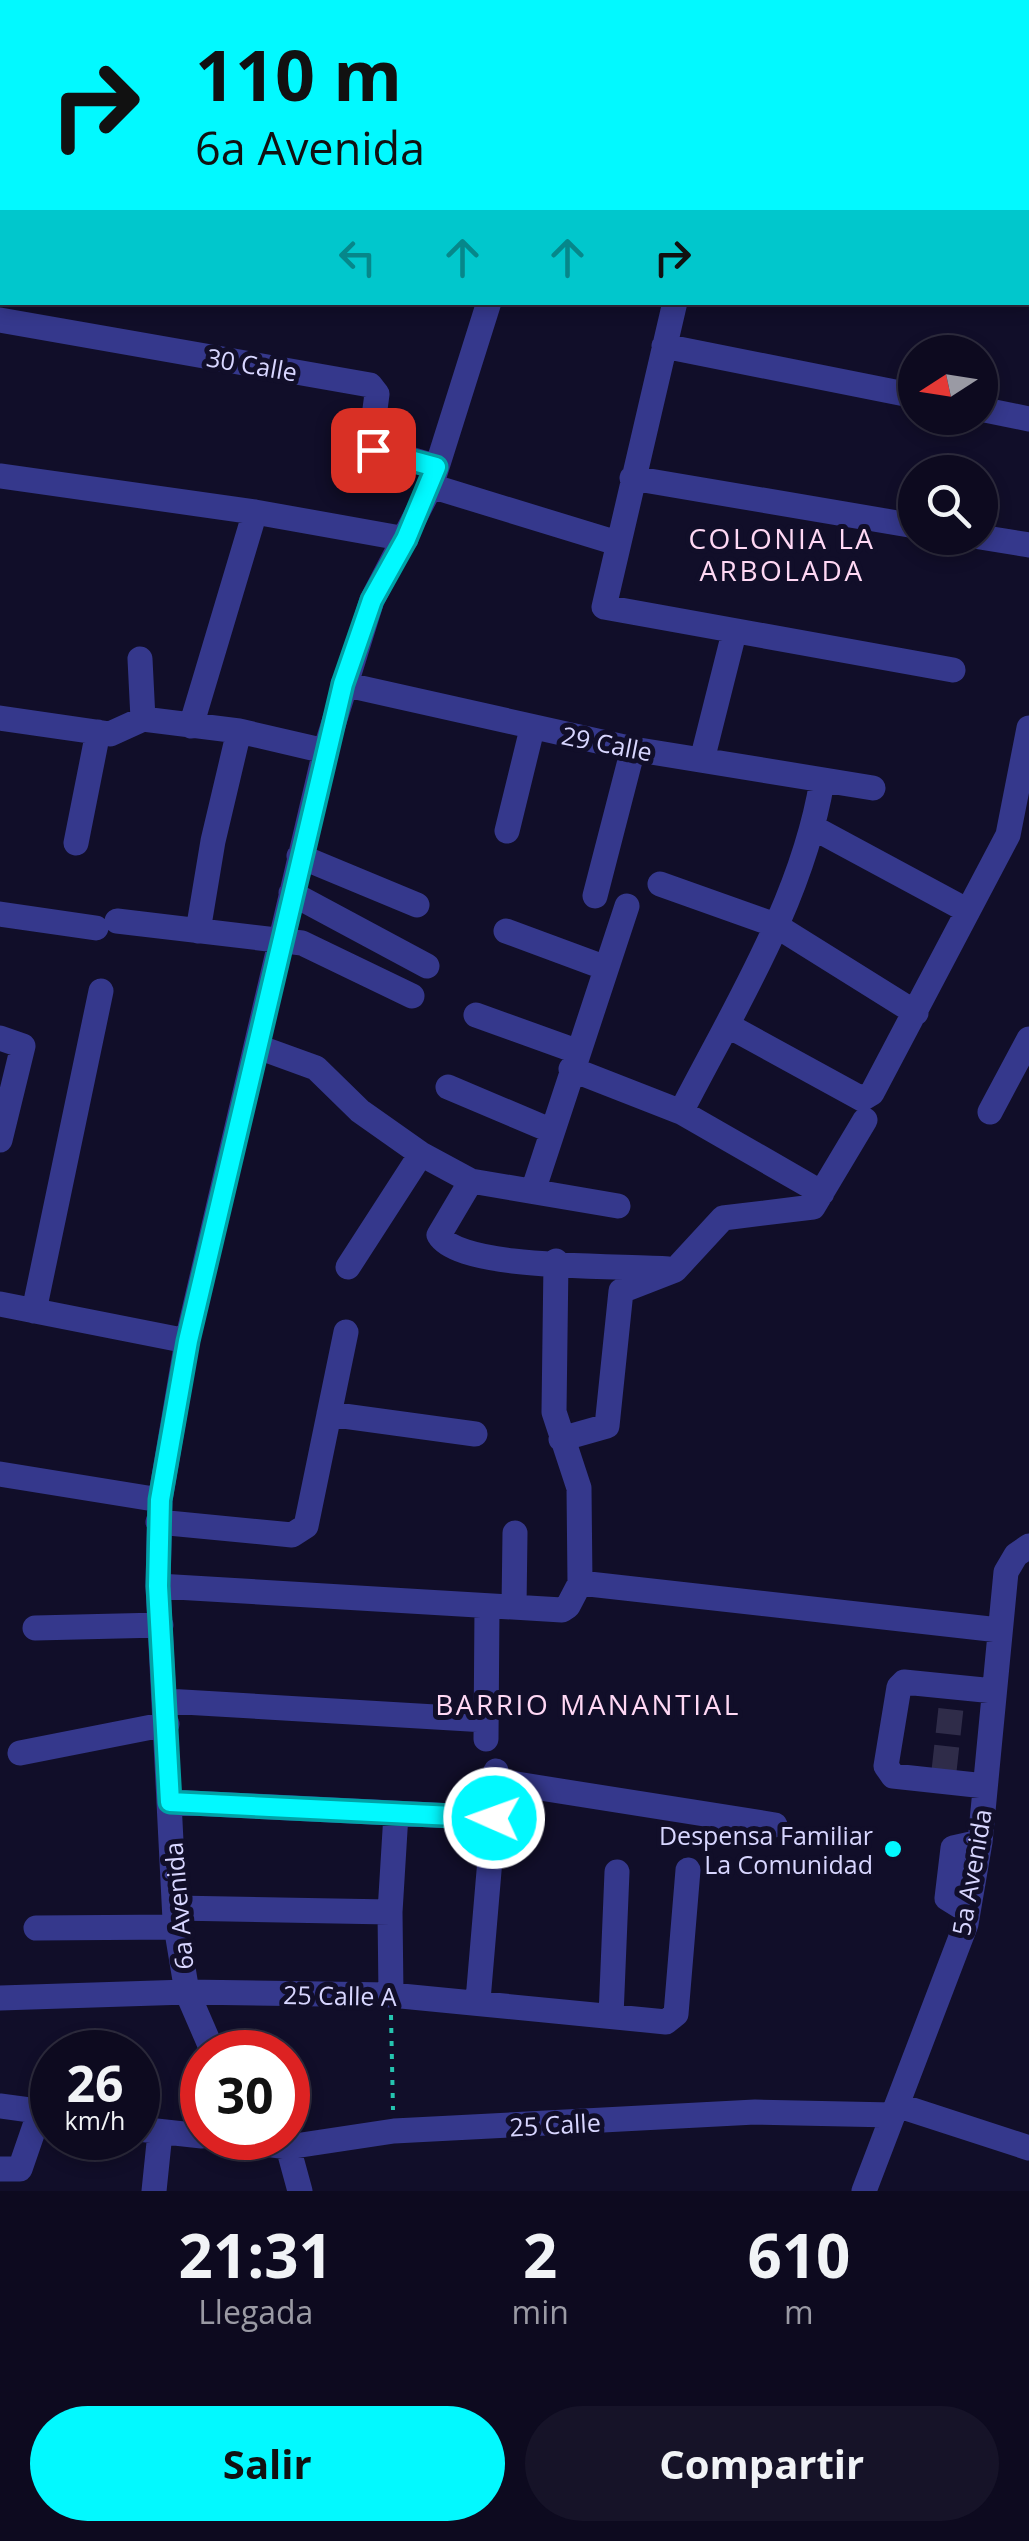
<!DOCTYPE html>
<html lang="es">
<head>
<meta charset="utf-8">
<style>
  body { margin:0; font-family:"Open Sans",sans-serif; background:#161328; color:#f1f3f6; height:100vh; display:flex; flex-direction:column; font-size:38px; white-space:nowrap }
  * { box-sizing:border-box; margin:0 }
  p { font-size:32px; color:#9a9aa4 }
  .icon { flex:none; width:55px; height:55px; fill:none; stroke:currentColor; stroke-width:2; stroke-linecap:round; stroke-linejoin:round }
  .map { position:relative; height:2191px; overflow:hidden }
  .details { display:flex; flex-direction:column; background:#0d0a1f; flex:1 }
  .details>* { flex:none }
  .hud { position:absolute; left:0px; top:0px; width:1030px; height:305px; box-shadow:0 5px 15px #0003,0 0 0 2px #2d2b3d; background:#02f9ff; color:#111; overflow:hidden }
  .needle { width:65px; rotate:258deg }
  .controls { position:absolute; left:898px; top:335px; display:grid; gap:20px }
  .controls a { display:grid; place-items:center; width:100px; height:100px; border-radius:50%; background:#0d0a1f; box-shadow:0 5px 15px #0003,0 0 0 2px #2d2b3d; font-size:50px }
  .speed { position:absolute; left:30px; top:2030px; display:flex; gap:20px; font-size:50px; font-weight:700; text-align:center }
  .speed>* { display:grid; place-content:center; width:130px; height:130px; border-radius:50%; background:#0d0a1f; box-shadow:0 5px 15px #0003,0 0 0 2px #2d2b3d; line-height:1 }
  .speed small { font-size:25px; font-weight:400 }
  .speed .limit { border:15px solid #d22; background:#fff; color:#111 }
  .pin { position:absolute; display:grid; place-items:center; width:85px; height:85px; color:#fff; margin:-42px; border-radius:20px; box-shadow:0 5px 15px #0006 }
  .me { position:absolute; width:110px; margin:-55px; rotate:272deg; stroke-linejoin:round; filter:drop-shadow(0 0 8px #0008) }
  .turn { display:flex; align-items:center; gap:35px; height:210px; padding:0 30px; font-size:45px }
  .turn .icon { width:130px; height:130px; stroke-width:2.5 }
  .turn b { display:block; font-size:70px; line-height:85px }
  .lanes { display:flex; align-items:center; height:95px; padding:0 30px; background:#0003; justify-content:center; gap:50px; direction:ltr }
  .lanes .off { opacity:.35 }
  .eta { display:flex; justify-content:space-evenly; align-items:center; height:170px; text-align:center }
  .eta b { font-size:60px; font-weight:700; line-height:70px }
  .primary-button { display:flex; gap:20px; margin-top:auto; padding:20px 30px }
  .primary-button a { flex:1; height:115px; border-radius:60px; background:#02f9ff; color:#111; font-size:40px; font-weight:700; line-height:115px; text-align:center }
  .primary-button a+a { background:#161328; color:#f1f3f6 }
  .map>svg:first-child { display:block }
</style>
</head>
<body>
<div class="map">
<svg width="1029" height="2191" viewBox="0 0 1029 2191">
  <rect width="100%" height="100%" fill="#110e29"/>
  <!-- green -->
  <path fill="#103430" d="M0 0H539L2 2V204Z"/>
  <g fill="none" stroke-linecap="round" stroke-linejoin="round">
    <!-- minor-tunnel -->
    <path stroke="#2f2c49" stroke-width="25" stroke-dasharray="25 12" stroke-linecap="butt" d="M944 1771 952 1699"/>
    <!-- path -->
    <path stroke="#25c4af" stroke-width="4" stroke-dasharray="5 8" stroke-linecap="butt" d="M391 2015 393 2110"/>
    <!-- minor -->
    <path stroke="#35388c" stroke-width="25" d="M880 0 885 2
      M572 2V0
      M691 2 692 0
      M775 2 776 0
      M1028 37 1029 31
      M1028 288H1029
      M675 302 604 607 953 670
      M0 320 370 385 377 394 370 447 437 467
      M664 346 915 396
      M980 409 1029 419
      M0 476 255 512 406 539
      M632 478 915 526
      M431 486 617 543
      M980 537 1029 545
      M140 659 143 719
      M343 684 633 749 873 788
      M0 718 110 734 143 719 239 731 325 751
      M191 726 255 512
      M702 760 734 633
      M814 828 968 911
      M507 831 532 729
      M76 843 98 732
      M299 856 417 905
      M660 884 775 925 916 1013
      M291 893 427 966
      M595 896 633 749
      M0 914 96 928
      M117 921 302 943 412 996
      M198 931 213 841 239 731
      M506 931 606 968
      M476 1015 576 1051
      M727 1025 862 1099 872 1093 1008 835 1029 728
      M0 1038 23 1046 0 1140
      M258 1047 316 1068 360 1111 421 1154 471 1181 618 1206
      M571 1069 681 1112 822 1193
      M448 1087 552 1131
      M681 1112C735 1007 803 898 822 781
      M990 1112 1029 1039
      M471 1181 439 1235C460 1271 624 1265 668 1269
      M533 1191 627 906
      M348 1267 421 1154
      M0 1304 187 1341
      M34 1311 101 991
      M329 1414 475 1434
      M561 1439 607 1426 621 1291 675 1270 723 1218 813 1207 865 1120
      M0 1474 160 1500
      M158 1522 292 1535 306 1526 346 1332
      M580 1583 999 1630
      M158 1586 562 1610 568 1606 580 1583 579 1488 554 1412 556 1261
      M514 1607 515 1533
      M35 1628 161 1625
      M166 1701 486 1720
      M486 1739 487 1607
      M20 1753 167 1724
      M496 1771 497 1781 775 1825
      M985 1786 893 1776 886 1766 899 1687 904 1682 994 1691
      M171 1802 494 1818
      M175 1908 390 1912
      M968 1911 947 1898 953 1848 980 1842
      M36 1928 176 1927
      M391 1995 390 1912 396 1814
      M0 1998 187 1992 391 1995 666 2022 676 2014 688 1870
      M478 2000 495 1801
      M611 2016 617 1872
      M213 2052 187 1992 175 1920 158 1586 160 1500 187 1341 325 751 372 600 431 486 489 302
      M897 2105 1029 2148
      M0 2106 52 2113
      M138 2129 202 2136
      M218 2138 288 2147 394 2131 755 2112 893 2115
      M288 2147 300 2191
      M0 2169H20L40 2111
      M154 2191 160 2133
      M864 2191 966 1924 980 1842 1006 1572 1016 1555 1029 1546"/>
  </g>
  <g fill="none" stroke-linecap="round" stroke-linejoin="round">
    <defs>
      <path id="route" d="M373 450 436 467 406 539 372 600 343 684 188 1341 160 1500 158 1586 170 1802 494 1818"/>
    </defs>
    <!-- route casing -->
    <use href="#route" stroke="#01a2a6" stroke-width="25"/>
    <!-- route -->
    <use href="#route" stroke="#02f9ff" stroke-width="18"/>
  </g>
  <!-- markers -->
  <circle fill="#02f9ff" stroke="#110e29" stroke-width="4" cx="893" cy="1849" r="10"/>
  <g text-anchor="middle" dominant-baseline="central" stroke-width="10" stroke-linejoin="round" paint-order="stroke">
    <!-- street labels -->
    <g font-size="25" fill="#d8d6ff" stroke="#110e29">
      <text transform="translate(252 364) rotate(10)">30 Calle</text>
      <text transform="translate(607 743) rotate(11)">29 Calle</text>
      <text transform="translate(971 1872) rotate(-80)">5a Avenida</text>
      <text transform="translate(178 1906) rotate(-95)">6a Avenida</text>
      <text transform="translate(340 1995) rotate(1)">25 Calle A</text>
      <text transform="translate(555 2124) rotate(-3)">25 Calle</text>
    </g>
    <!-- poi labels -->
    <g font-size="25" fill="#d8d6ff" stroke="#110e29" text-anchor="end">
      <text x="873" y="1835">Despensa Familiar<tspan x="873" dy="29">La Comunidad</tspan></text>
    </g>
    <!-- neighbourhood labels -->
    <g font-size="28" letter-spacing="2.5" fill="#ffd8f4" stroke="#110e29">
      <text x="782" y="538">COLONIA LA<tspan x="782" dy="32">ARBOLADA</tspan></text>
      <text x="588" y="1704">BARRIO MANANTIAL</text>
    </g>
  </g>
</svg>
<div class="controls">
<a><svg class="needle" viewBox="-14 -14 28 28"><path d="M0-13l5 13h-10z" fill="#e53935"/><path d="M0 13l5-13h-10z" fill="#9a9aa4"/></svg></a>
<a><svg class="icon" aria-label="search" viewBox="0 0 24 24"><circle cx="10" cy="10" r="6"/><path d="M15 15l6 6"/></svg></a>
</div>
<div class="speed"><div>26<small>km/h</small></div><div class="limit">30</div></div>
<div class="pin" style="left:373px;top:450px;background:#d93025"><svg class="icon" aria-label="arrive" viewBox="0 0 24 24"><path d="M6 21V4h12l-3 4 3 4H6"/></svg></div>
<svg class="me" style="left:494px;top:1818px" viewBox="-20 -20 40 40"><circle r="17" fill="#02f9ff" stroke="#fff" stroke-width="3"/><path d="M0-11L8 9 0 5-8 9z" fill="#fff"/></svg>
<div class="hud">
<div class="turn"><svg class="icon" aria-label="right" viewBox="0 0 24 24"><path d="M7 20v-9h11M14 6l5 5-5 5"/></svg><div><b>110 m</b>6a Avenida</div></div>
<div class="lanes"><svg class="icon off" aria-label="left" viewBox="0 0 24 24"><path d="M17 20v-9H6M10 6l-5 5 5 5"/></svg><svg class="icon off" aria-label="ahead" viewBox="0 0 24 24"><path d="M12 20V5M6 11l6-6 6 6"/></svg><svg class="icon off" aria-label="ahead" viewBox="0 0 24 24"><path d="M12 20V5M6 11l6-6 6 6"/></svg><svg class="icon" aria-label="right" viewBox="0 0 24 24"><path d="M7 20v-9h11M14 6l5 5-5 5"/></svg></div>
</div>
</div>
<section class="details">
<div class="eta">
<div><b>21:31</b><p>Llegada</p></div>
<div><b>2</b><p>min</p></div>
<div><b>610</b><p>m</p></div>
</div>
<div class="primary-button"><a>Salir</a><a>Compartir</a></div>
</section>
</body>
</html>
